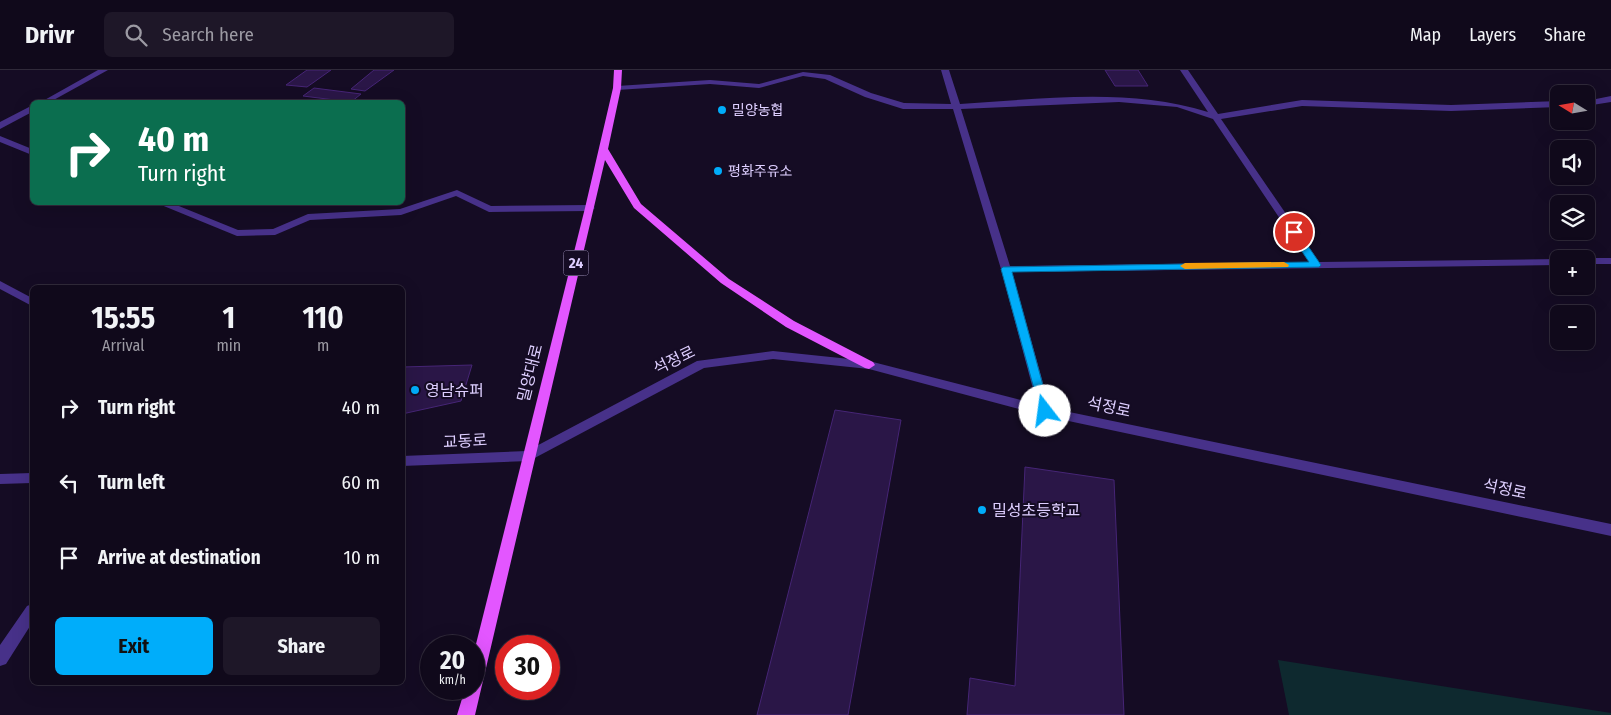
<!DOCTYPE html>
<html lang="en">
<head>
<meta charset="utf-8">
<style>
  body { margin:0; font-family:"Fira Sans Condensed","Noto Sans KR",sans-serif; background:#1e1728; color:#f1f3f6; height:100vh; display:flex; flex-direction:column; font-size:19px; white-space:nowrap }
  * { box-sizing:border-box; margin:0 }
  p { font-size:16px; color:#9c9aa3 }
  .icon { flex:none; width:28px; height:28px; fill:none; stroke:currentColor; stroke-width:2; stroke-linecap:round; stroke-linejoin:round }
  .map { position:relative; flex:1; overflow:hidden }
  .drawer { position:absolute; left:30px; top:215px; width:375px; height:400px; display:flex; flex-direction:column; background:#10091b; border-radius:8px; box-shadow:0 5px 20px #0002,0 0 0 1px #302a3a }
  .drawer>* { flex:none }
  .banner { position:absolute; left:30px; top:30px; width:375px; height:105px; border-radius:8px; box-shadow:0 5px 20px #0002,0 0 0 1px #302a3a; background:#0b6e4f; color:#fff; overflow:hidden }
  .needle { width:32px; rotate:281deg }
  .controls { position:absolute; left:1550px; top:15px; display:grid; gap:10px }
  .controls a { display:grid; place-items:center; width:45px; height:45px; border-radius:8px; background:#10091b; box-shadow:0 5px 20px #0002,0 0 0 1px #302a3a; font-size:25px }
  .speed { position:absolute; left:420px; top:565px; display:flex; gap:10px; font-size:25px; font-weight:700; text-align:center }
  .speed>* { display:grid; place-content:center; width:65px; height:65px; border-radius:50%; background:#10091b; box-shadow:0 5px 20px #0002,0 0 0 1px #302a3a; line-height:1 }
  .speed small { font-size:12px; font-weight:400 }
  .speed .limit { border:8px solid #d22; background:#fff; color:#111 }
  .pin { position:absolute; display:grid; place-items:center; width:42px; height:42px; color:#fff; margin:-21px; border:2px solid #fff; border-radius:50%; box-shadow:0 1px 5px #0007 }
  .me { position:absolute; width:55px; margin:-28px; rotate:345deg; stroke-linejoin:round; filter:drop-shadow(0 0 4px #0008) }
  .turn { display:flex; align-items:center; gap:18px; height:105px; padding:0 25px; font-size:22px }
  .turn .icon { width:65px; height:65px; stroke-width:2.5 }
  .turn b { display:block; font-size:35px; line-height:42px }
  .eta { display:flex; justify-content:space-evenly; align-items:center; height:85px; text-align:center }
  .eta b { font-size:30px; font-weight:700; line-height:35px }
  .cta { display:flex; gap:10px; margin-top:auto; padding:10px 25px }
  .cta a { flex:1; height:58px; border-radius:8px; background:#00adfa; color:#111; font-size:20px; font-weight:700; line-height:58px; text-align:center }
  .cta a+a { background:#1e1728; color:#f1f3f6 }
  ul { padding:0; list-style:none }
  li { display:flex; align-items:center; gap:15px; height:75px; padding:0 25px }
  li div { flex:1 }
  li b { display:block; font-size:19px }
  li em { font-style:normal }
  header { display:flex; align-items:center; gap:30px; box-sizing:border-box; height:70px; padding:0 25px; background:#10091b; border-bottom:1px solid #302a3a }
  header strong { font-size:24px }
  nav { display:flex; gap:28px; margin-inline-start:auto; font-size:18px }
  .search { width:350px; height:45px; background:#1e1728; display:flex; align-items:center; gap:12px; box-sizing:border-box; padding:0 18px; border-radius:8px; color:#9c9aa3; font-size:19px }
  .map>svg:first-child { display:block }
</style>
</head>
<body>
<header>
<strong>Drivr</strong>
<div class="search"><svg class="icon" aria-label="search" viewBox="0 0 24 24"><circle cx="10" cy="10" r="6"/><path d="M15 15l6 6"/></svg>Search here</div>
<nav><a>Map</a><a>Layers</a><a>Share</a></nav>
</header>
<div class="map">
<svg width="1611" height="645" viewBox="0 0 1611 645">
  <rect width="100%" height="100%" fill="#150c24"/>
  <!-- green -->
  <path fill="#0e292f" d="M1278 590 1611 643V645H1289Z"/>
  <!-- building -->
  <path fill="#2a1647" stroke="#462576" d="M307 0H331L307 17 286 15Z
    M374 0H394L365 21 351 19Z
    M1105 0H1138L1148 16H1115Z
    M314 18 361 24 351 32 303 26Z
    M472 295 461 331 402 344V297Z
    M835 340 901 350 848 645H757Z
    M1025 397 1114 410 1124 645H967L970 608 1015 616Z"/>
  <g fill="none" stroke-linecap="round" stroke-linejoin="round">
    <!-- minor -->
    <path fill="#473189" fill-rule="evenodd" d="M98 0H108L50 32H41Z
      M941 0H949L960 34C1042 29 1128 17 1208 42L1180 0H1188L1218 44 1302 30 1451 35 1559 31V37L1451 41 1302 36 1221 49 1319 192 1559 189V195L1012 202 1050 338 1611 454V466L1045 346 869 299 773 289 704 298 529 391 402 396V386L527 381 697 291 773 281 869 291 1037 334 1001 199 953 39H903L865 27 825 9 803 6 759 18 710 14 617 20 613 18 617 16 710 10 759 14 803 2 830 5 871 23 904 33 951 34ZM1119 32 1177 37 1213 49 1309 192 1010 196 961 39Z
      M1611 26V32L1586 36V31Z
      M29 37H32V42L0 59V52Z
      M0 66 32 79V85L0 72Z
      M457 120 491 136 590 135 595 138 590 141 489 142 456 126 401 145 310 150 275 165 237 166 154 132H169L238 160 273 159 308 144 400 139Z
      M1586 188H1611V194H1586V189H1582Z
      M0 211 32 228V236L0 219Z
      M32 403V413L0 414V404Z
      M32 534V553L6 594 0 596V575L27 536Z"/>
    <!-- major -->
    <path fill="#e356ff" fill-rule="evenodd" d="M614 0H622L621 18 608 79 641 134 729 209 794 251 873 292 875 295 869 299 865 298 786 257 721 213 634 138 605 90 475 645H457L465 619H474V582L585 138 613 18Z"/>
  </g>
  <!-- route -->
  <path fill="#00adfa" stroke="#0070a2" d="M1294 159 1297 160 1321 195 1319 197 1012 202 1050 341 1045 345 1041 344 1001 199 1003 197 1309 192 1289 162Z"/>
  <!-- slow -->
  <path fill="#f59e0b" d="M1284 192 1289 195 1288 197 1185 199 1180 196 1185 193Z"/>
  <!-- markers -->
  <g fill="#00adfa" stroke="#150c24" stroke-width="2">
    <circle cx="722" cy="40" r="5"/>
    <circle cx="718" cy="101" r="5"/>
    <circle cx="415" cy="320" r="5"/>
    <circle cx="982" cy="440" r="5"/>
  </g>
  <g text-anchor="middle" dominant-baseline="central" stroke-width="4" stroke-linejoin="round" paint-order="stroke">
    <!-- far-poi labels -->
    <g font-size="14" fill="#decfff" stroke="#150c24" text-anchor="start">
      <text x="732" y="40">밀양농협</text>
      <text x="728" y="101">평화주유소</text>
    </g>
    <!-- shield labels -->
    <rect fill="#150c24" stroke="#a294bd" stroke-width="1" x="563.5" y="180.5" width="25" height="25" rx="4"/>
    <g font-size="15" font-weight="bold" fill="#decfff">
      <text x="576" y="193">24</text>
    </g>
    <!-- street labels -->
    <g font-size="16" fill="#decfff" stroke="#150c24">
      <text transform="translate(674 290) rotate(-26)">석정로</text>
      <text transform="translate(530 303) rotate(-76)">밀양대로</text>
      <text transform="translate(1109 337) rotate(12)">석정로</text>
      <text transform="translate(465 371) rotate(-3)">교동로</text>
      <text transform="translate(1505 419) rotate(12)">석정로</text>
    </g>
    <!-- poi labels -->
    <g font-size="16" fill="#decfff" stroke="#150c24" text-anchor="start">
      <text x="425" y="320">영남슈퍼</text>
      <text x="992" y="440">밀성초등학교</text>
    </g>
  </g>
</svg>
<div class="controls">
<a><svg class="needle" viewBox="-14 -14 28 28"><path d="M0-13l5 13h-10z" fill="#e53935"/><path d="M0 13l5-13h-10z" fill="#9c9aa3"/></svg></a>
<a><svg class="icon" aria-label="sound" viewBox="0 0 24 24"><path d="M4 9h4l5-4v14l-5-4H4zM17 9q2 3 0 6"/></svg></a>
<a><svg class="icon" aria-label="layers" viewBox="0 0 24 24"><path d="M12 4l9 5-9 5-9-5zM3 14l9 5 9-5"/></svg></a>
<a>+</a>
<a>−</a>
</div>
<div class="speed"><div>20<small>km/h</small></div><div class="limit">30</div></div>
<div class="pin" style="left:1294px;top:162px;background:#d93025"><svg class="icon" aria-label="arrive" viewBox="0 0 24 24"><path d="M6 21V4h12l-3 4 3 4H6"/></svg></div>
<svg class="me" style="left:1045px;top:341px" viewBox="-20 -20 40 40"><circle r="19" fill="#fff"/><path d="M0-13L10 11 0 6-10 11z" fill="#00adfa"/></svg>
<div class="banner">
<div class="turn"><svg class="icon" aria-label="right" viewBox="0 0 24 24"><path d="M7 20v-9h11M14 6l5 5-5 5"/></svg><div><b>40 m</b>Turn right</div></div>
</div>
<section class="drawer">
<div class="eta">
<div><b>15:55</b><p>Arrival</p></div>
<div><b>1</b><p>min</p></div>
<div><b>110</b><p>m</p></div>
</div>
<ul>
<li><svg class="icon" aria-label="right" viewBox="0 0 24 24"><path d="M7 20v-9h11M14 6l5 5-5 5"/></svg><div><b>Turn right</b></div><em>40 m</em></li>
<li><svg class="icon" aria-label="left" viewBox="0 0 24 24"><path d="M17 20v-9H6M10 6l-5 5 5 5"/></svg><div><b>Turn left</b></div><em>60 m</em></li>
<li><svg class="icon" aria-label="arrive" viewBox="0 0 24 24"><path d="M6 21V4h12l-3 4 3 4H6"/></svg><div><b>Arrive at destination</b></div><em>10 m</em></li>
</ul>
<div class="cta"><a>Exit</a><a>Share</a></div>
</section>
</div>
</body>
</html>
